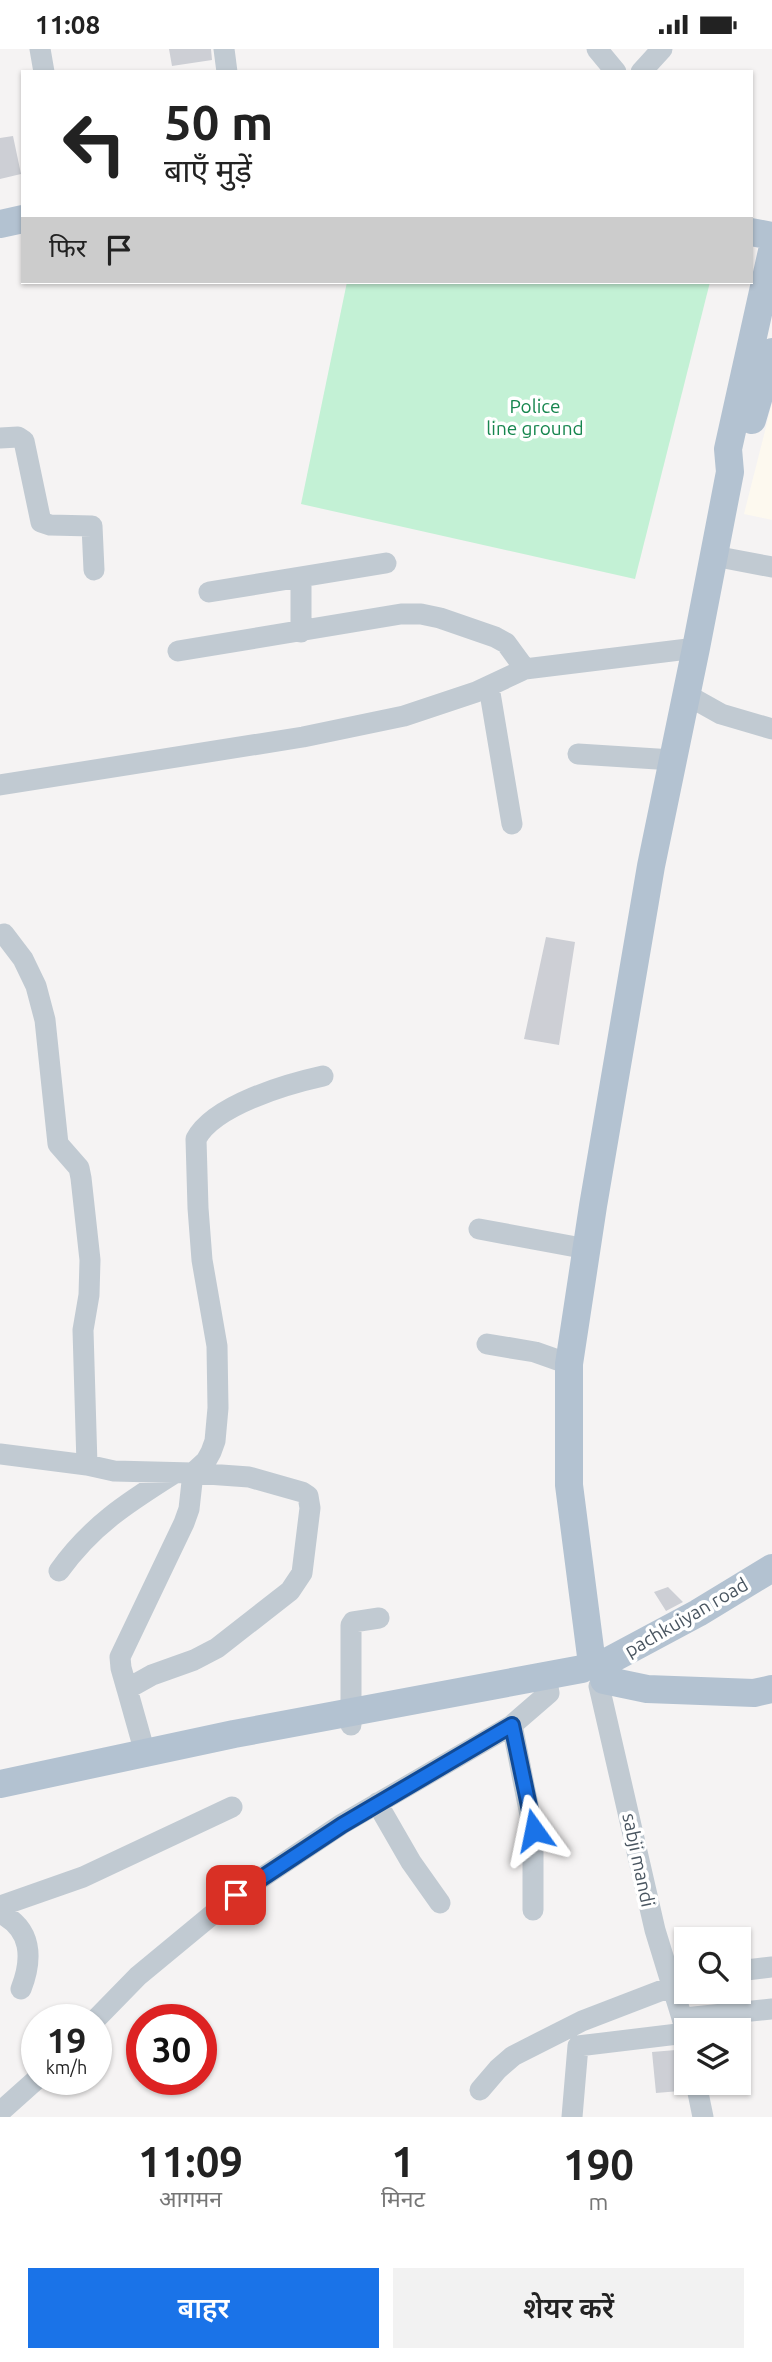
<!DOCTYPE html>
<html lang="hi">
<head>
<meta charset="utf-8">
<style>
  body { margin:0; font-family:Ubuntu,"Noto Sans Devanagari",sans-serif; background:#f2f2f2; color:#222; height:100vh; display:flex; flex-direction:column; font-size:26px; white-space:nowrap }
  * { box-sizing:border-box; margin:0 }
  p { font-size:23px; color:#767676 }
  .icon { flex:none; width:38px; height:38px; fill:none; stroke:currentColor; stroke-width:2; stroke-linecap:round; stroke-linejoin:round }
  .map { position:relative; height:2068px; overflow:hidden }
  .details { display:flex; flex-direction:column; background:#fff; flex:1 }
  .details>* { flex:none }
  .guide { position:absolute; left:21px; top:21px; width:732px; height:214px; border-radius:0px; box-shadow:0 2px 5px #0004; background:#fff; color:#222; overflow:hidden }
  .buttons { position:absolute; left:674px; top:1878px; display:grid; gap:14px }
  .buttons a { display:grid; place-items:center; width:77px; height:77px; border-radius:0px; background:#fff; box-shadow:0 2px 5px #0004; font-size:35px }
  .speed { position:absolute; left:21px; top:1955px; display:flex; gap:14px; font-size:35px; font-weight:700; text-align:center }
  .speed>* { display:grid; place-content:center; width:91px; height:91px; border-radius:50%; background:#fff; box-shadow:0 2px 5px #0004; line-height:1 }
  .speed small { font-size:18px; font-weight:400 }
  .speed .limit { border:10px solid #d22; background:#fff; color:#111 }
  .pin { position:absolute; display:grid; place-items:center; width:60px; height:60px; color:#fff; margin:-30px; border-radius:14px; box-shadow:0 4px 10px #0006 }
  .me { position:absolute; width:77px; margin:-38px; rotate:348deg; stroke-linejoin:round; filter:drop-shadow(0 0 5px #0008) }
  .turn { display:flex; align-items:center; gap:24px; height:147px; padding:0 28px; font-size:32px }
  .turn .icon { width:91px; height:91px; stroke-width:2.5 }
  .turn b { display:block; font-size:49px; line-height:60px }
  .then { display:flex; align-items:center; height:66px; padding:0 28px; background:#0003; gap:14px; font-size:26px }
  .eta { display:flex; justify-content:space-evenly; align-items:center; height:119px; text-align:center }
  .eta b { font-size:42px; font-weight:600; line-height:49px }
  .action { display:flex; gap:14px; margin-top:auto; padding:14px 28px }
  .action a { flex:1; height:80px; border-radius:0px; background:#1a73e8; color:#fff; font-size:28px; font-weight:600; line-height:80px; text-align:center }
  .action a+a { background:#f2f2f2; color:#222 }
  .status { display:flex; justify-content:space-between; align-items:center; height:49px; padding:0 35px; background:#fff; direction:ltr }
  .status svg { height:19px; fill:currentColor }
  .map>svg:first-child { display:block }
</style>
</head>
<body>
<div class="status"><b>11:08</b><svg viewBox="0 0 49 12"><path d="M0 12V9h3v3zM5 12V6h3v6zM10 12V3h3v9zM15 12V0h3v12zM26 1h20v11H26zM47 4h2v5h-2z"/></svg></div>
<div class="map">
<svg width="772" height="2068" viewBox="0 0 772 2068">
  <rect width="100%" height="100%" fill="#f5f3f3"/>
  <!-- commercial -->
  <path fill="#fdf9ef" d="M772 354V471L744 465Z"/>
  <!-- green -->
  <path fill="#c3f1d5" d="M347 233H710L635 530 301 455Z"/>
  <!-- building -->
  <path fill="#cdcfd5" d="M169 0H211L212 11 172 17Z
    M13 87 21 125 0 130V89Z
    M546 888 575 893 559 996 524 990Z
    M668 1538 683 1553 666 1562 654 1543Z
    M676 2001 680 2042 656 2044 652 2003Z"/>
  <g fill="none" stroke-linecap="round" stroke-linejoin="round">
    <!-- minor -->
    <path stroke="#c1cad2" stroke-width="21" d="M40 0 44 23
      M224 0 227 23
      M597 0 616 23
      M641 23 662 0
      M0 389 18 388 24 392 41 473 50 476 92 477 94 521
      M714 507 772 518
      M301 528V583
      M209 543 386 514
      M178 602 401 565H421L440 569 495 588 506 594 525 620
      M489 638 512 775
      M687 646 721 665 772 680
      M578 705 673 711
      M0 736 303 688 404 667 476 643 525 620 696 599
      M4 885 23 910 36 937 45 971 58 1095 79 1119 81 1129 90 1211 89 1246 83 1281 87 1416 114 1422 193 1424 189 1460 184 1474 120 1608 121 1619 127 1640
      M479 1180 587 1200
      M487 1295 535 1303 569 1315
      M0 1405 87 1416
      M193 1424 206 1412 211 1403 215 1392 218 1359 217 1297 202 1211 198 1159 196 1090C214 1056 287 1035 323 1027
      M59 1522C91 1477 127 1454 173 1425
      M599 1637 655 1881 686 1982
      M351 1676V1576L353 1573 379 1569
      M512 1676 533 1781V1861
      M145 1704 127 1640 152 1626 194 1611 217 1599 290 1542 302 1524 310 1459 308 1447 302 1443 249 1428 193 1424
      M377 1754 411 1813 440 1854
      M0 1857 83 1828 232 1758
      M0 1864C32 1880 33 1909 21 1940
      M738 1922 772 1918
      M684 1969 772 1960
      M96 1970 138 1927 236 1846 342 1775 512 1676 549 1644 546 1626
      M696 2034 703 2068
      M480 2041 498 2020 513 2007 582 1972 673 1937
      M0 2063 37 2030
      M572 2068 578 1997 686 1984"/>
    <!-- major -->
    <path stroke="#b3c2d1" stroke-width="28" d="M0 175 23 170
      M751 183 772 187
      M752 371 772 303
      M592 1615 569 1436V1315L593 1157 651 817 696 599 730 423 728 400 772 202
      M599 1617 698 1564 772 1519
      M604 1631 647 1640 754 1644 772 1640
      M0 1735 234 1685 582 1620"/>
  </g>
  <g fill="none" stroke-linecap="round" stroke-linejoin="round">
    <defs>
      <path id="route" d="M236 1846 342 1776 512 1676 534 1781"/>
    </defs>
    <!-- route casing -->
    <use href="#route" stroke="#114b97" stroke-width="18"/>
    <!-- route -->
    <use href="#route" stroke="#1a73e8" stroke-width="12"/>
  </g>
  <g text-anchor="middle" dominant-baseline="central" stroke-width="7" stroke-linejoin="round" paint-order="stroke">
    <!-- park labels -->
    <g font-size="19" fill="#17864f" stroke="#fff">
      <text x="535" y="357">Police<tspan x="535" dy="22">line ground</tspan></text>
    </g>
    <!-- street labels -->
    <g font-size="19" fill="#4a5661" stroke="#fff">
      <text transform="translate(686 1568) rotate(-30)">pachkuiyan road</text>
      <text transform="translate(639 1811) rotate(78)">sabji mandi</text>
    </g>
  </g>
</svg>
<div class="buttons">
<a><svg class="icon" aria-label="search" viewBox="0 0 24 24"><circle cx="10" cy="10" r="6"/><path d="M15 15l6 6"/></svg></a>
<a><svg class="icon" aria-label="layers" viewBox="0 0 24 24"><path d="M12 4l9 5-9 5-9-5zM3 14l9 5 9-5"/></svg></a>
</div>
<div class="speed"><div>19<small>km/h</small></div><div class="limit">30</div></div>
<div class="pin" style="left:236px;top:1846px;background:#d93025"><svg class="icon" aria-label="arrive" viewBox="0 0 24 24"><path d="M6 21V4h12l-3 4 3 4H6"/></svg></div>
<svg class="me" style="left:534px;top:1781px" viewBox="-20 -20 40 40"><path d="M0-17L14 15 0 8-14 15z" fill="#1a73e8" stroke="#fff" stroke-width="4"/></svg>
<div class="guide">
<div class="turn"><svg class="icon" aria-label="left" viewBox="0 0 24 24"><path d="M17 20v-9H6M10 6l-5 5 5 5"/></svg><div><b>50 m</b>बाएँ मुड़ें</div></div>
<div class="then">फिर<svg class="icon" aria-label="arrive" viewBox="0 0 24 24"><path d="M6 21V4h12l-3 4 3 4H6"/></svg></div>
</div>
</div>
<section class="details">
<div class="eta">
<div><b>11:09</b><p>आगमन</p></div>
<div><b>1</b><p>मिनट</p></div>
<div><b>190</b><p>m</p></div>
</div>
<div class="action"><a>बाहर</a><a>शेयर करें</a></div>
</section>
</body>
</html>
